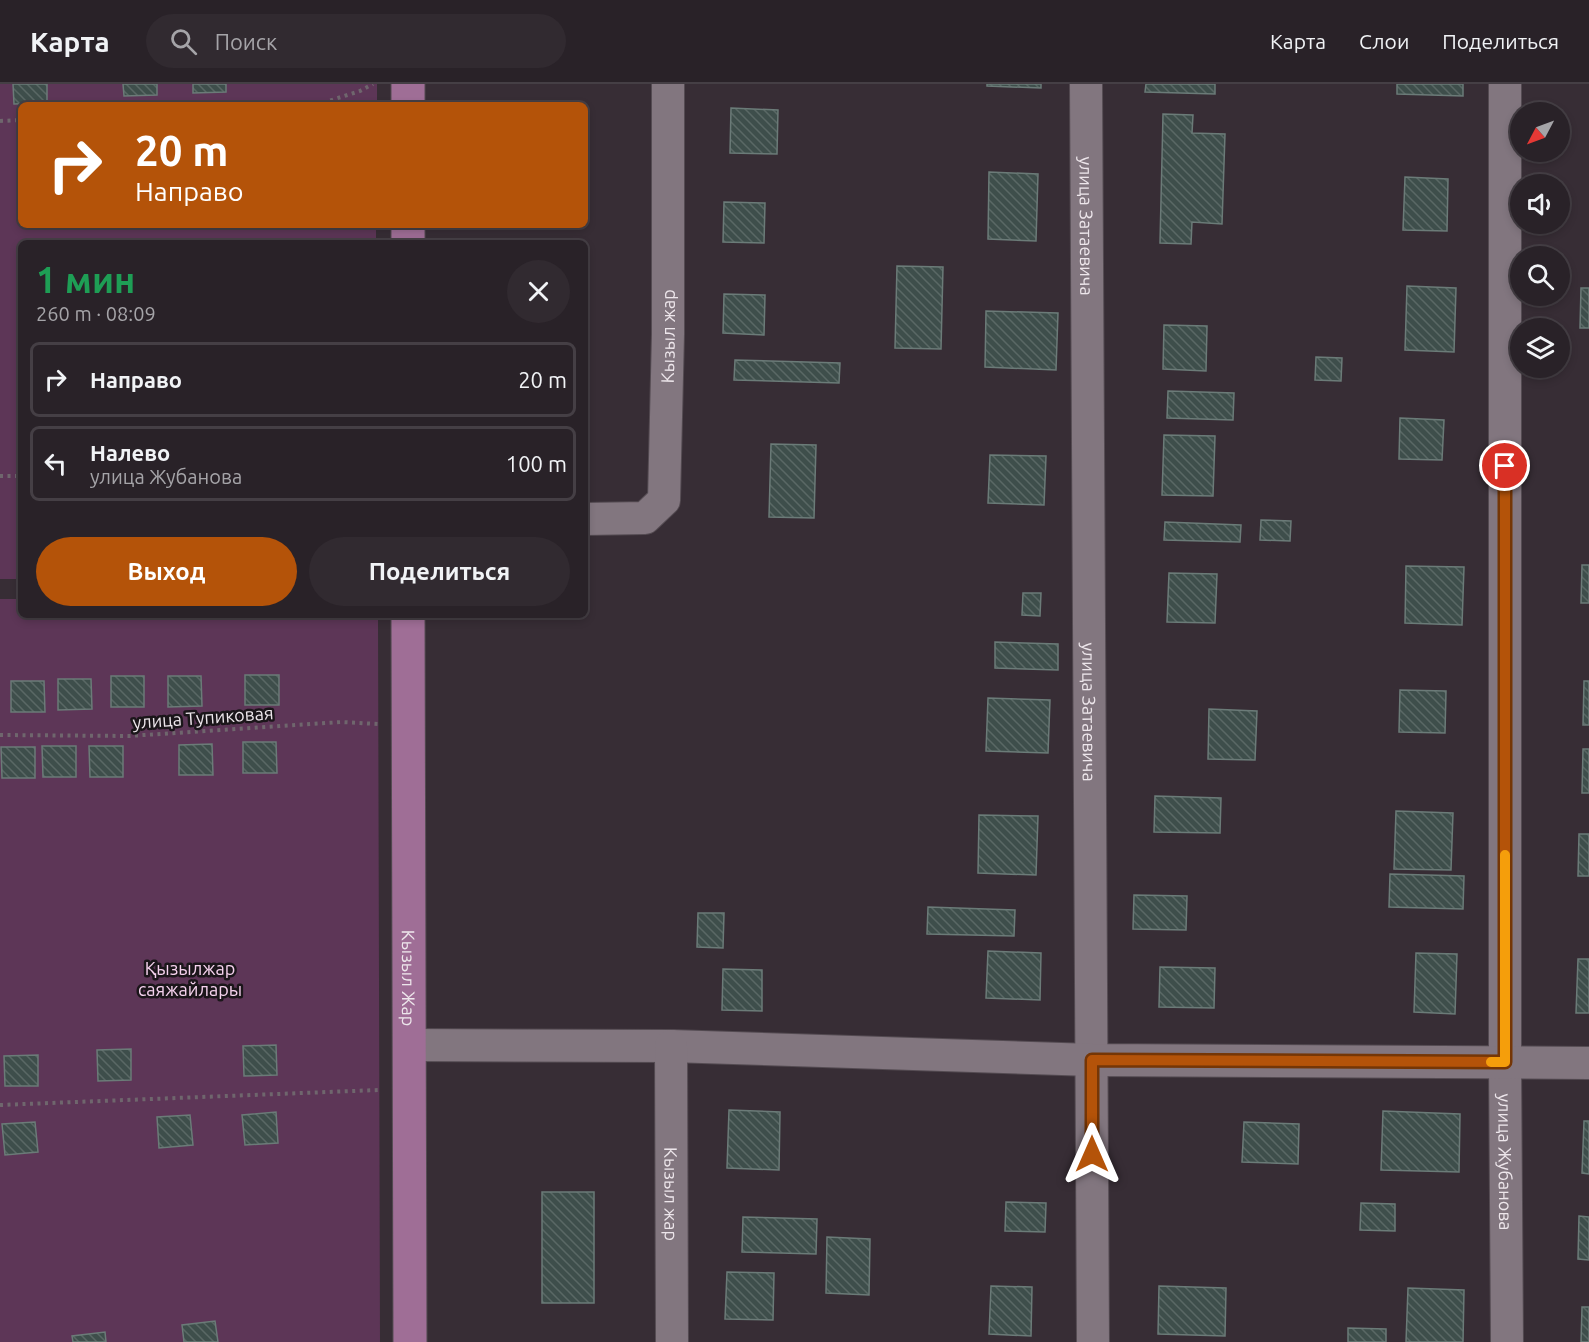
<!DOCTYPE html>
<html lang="ru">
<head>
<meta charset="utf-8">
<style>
  body { margin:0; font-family:Ubuntu,sans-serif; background:#312a30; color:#f1f3f6; height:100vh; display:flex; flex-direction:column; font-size:22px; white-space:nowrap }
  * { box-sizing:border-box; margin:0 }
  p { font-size:20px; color:#a5a4a8 }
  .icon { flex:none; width:33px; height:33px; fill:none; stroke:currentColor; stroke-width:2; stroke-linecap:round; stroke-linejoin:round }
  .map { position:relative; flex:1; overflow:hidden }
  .sheet { position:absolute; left:18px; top:156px; width:570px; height:378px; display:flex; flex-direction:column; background:#292228; border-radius:9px; box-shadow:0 3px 9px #0003,0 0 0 2px #453f45 }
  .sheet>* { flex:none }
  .hud { position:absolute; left:18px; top:18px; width:570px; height:126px; border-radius:9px; box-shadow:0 3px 9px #0003,0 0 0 2px #453f45; background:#b45309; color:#fff; overflow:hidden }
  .needle { width:39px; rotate:229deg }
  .controls { position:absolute; left:1510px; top:18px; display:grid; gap:12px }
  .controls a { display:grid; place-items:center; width:60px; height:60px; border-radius:50%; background:#292228; box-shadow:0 3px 9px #0003,0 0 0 2px #453f45; font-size:30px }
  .pin { position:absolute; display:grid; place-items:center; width:51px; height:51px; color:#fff; margin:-26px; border:3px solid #fff; border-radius:50%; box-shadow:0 2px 6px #0007 }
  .me { position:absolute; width:66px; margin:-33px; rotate:0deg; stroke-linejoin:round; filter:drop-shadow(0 0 4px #0008) }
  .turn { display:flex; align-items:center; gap:21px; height:126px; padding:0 18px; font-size:27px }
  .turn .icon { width:78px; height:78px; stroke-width:2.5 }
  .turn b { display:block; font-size:42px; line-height:51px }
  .round { display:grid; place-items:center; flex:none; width:63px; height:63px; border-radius:32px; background:#312a30 }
  .head { display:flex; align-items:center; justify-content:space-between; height:102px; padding:0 18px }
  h1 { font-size:36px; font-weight:700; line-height:45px; color:#1e9e55 }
  .action { display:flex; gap:12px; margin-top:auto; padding:12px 18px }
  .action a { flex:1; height:69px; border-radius:36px; background:#b45309; color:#fff; font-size:24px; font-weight:700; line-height:69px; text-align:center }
  .action a+a { background:#312a30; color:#f1f3f6 }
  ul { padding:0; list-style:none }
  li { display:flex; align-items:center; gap:18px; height:75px; margin:0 12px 9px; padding:0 6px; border:3px solid #453f45; border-radius:9px }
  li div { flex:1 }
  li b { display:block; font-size:22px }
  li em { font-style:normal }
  header { display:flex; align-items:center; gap:36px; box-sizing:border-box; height:84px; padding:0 30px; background:#292228; border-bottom:2px solid #453f45 }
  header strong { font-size:28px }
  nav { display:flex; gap:33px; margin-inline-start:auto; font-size:21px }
  .search { width:420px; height:54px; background:#312a30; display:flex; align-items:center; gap:15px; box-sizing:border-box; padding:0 21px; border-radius:33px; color:#a5a4a8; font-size:22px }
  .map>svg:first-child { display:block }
</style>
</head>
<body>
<header>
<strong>Карта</strong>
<div class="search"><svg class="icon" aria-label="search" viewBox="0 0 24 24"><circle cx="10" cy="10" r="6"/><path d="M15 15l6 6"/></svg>Поиск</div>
<nav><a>Карта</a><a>Слои</a><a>Поделиться</a></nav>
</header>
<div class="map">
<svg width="1589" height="1258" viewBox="0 0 1589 1258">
  <defs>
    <pattern id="building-back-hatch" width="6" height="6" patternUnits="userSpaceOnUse" patternTransform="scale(1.5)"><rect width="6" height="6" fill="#3e4e4b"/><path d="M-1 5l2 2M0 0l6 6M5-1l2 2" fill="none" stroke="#5a6865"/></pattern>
  </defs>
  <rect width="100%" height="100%" fill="#372d35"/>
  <!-- garden -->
  <path fill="#5d3657" d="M0 0H377V21H21V141H376V159H21V495H0Z
    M0 515H21V531H378L380 1258H0Z"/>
  <!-- building -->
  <path fill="url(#building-back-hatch)" stroke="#6b7b78" stroke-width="1.5" d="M13 0H47V19L14 20Z
    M123 0H157V11L124 12Z
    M193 0H226V8L193 9Z
    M987 0H1041V4L987 2Z
    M1146 0H1215V10L1145 8Z
    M1397 0H1463V12L1397 10Z
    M731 24 778 26 777 70 730 69Z
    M1163 30 1193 31 1192 49 1225 50 1222 140 1192 138 1191 160 1160 159Z
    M989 88 1038 90 1036 157 988 155Z
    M1405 93 1448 95 1447 147 1403 146Z
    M724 118 765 119 764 159 723 158Z
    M897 182 943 183 941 265 895 264Z
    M1407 202 1456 204 1454 268 1405 266Z
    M1581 204H1589V244H1580Z
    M724 210 765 211 764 251 723 249Z
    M986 227 1058 229 1056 286 985 283Z
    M1164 241 1207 242 1206 287 1163 285Z
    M1316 273 1342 274 1341 297 1315 296Z
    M735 276 840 279 839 299 734 296Z
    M1168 307 1234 309 1233 336 1167 334Z
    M1400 334 1444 336 1442 376 1399 375Z
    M1164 351 1215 352 1213 412 1162 411Z
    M771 360 816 361 814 434 769 433Z
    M990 371 1046 372 1044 421 988 419Z
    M1261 436 1291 437 1290 457 1260 456Z
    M1165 438 1241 441 1240 458 1164 456Z
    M1582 481H1589V519H1581Z
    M1406 482 1464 483 1462 541 1405 539Z
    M1169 489 1217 490 1215 539 1167 538Z
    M1023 509H1041L1040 532 1022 531Z
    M995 558 1058 560V586L995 584Z
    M245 591H279V621H245Z
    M111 592H144V623H111Z
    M168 592H201L202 622 168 623Z
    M58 595H91L92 625 58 626Z
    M11 597H44L45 628H11Z
    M1584 597H1589V641H1583Z
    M1400 606 1446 607 1445 649 1399 648Z
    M988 614 1050 616 1048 669 986 667Z
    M1209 625 1257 627 1255 676 1208 675Z
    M243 658H276L277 689H243Z
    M212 660 213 691H179V661Z
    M42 662H76V693H43Z
    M89 662H123V693H90Z
    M1 663H35V694H2Z
    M1583 665H1589V709H1582Z
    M1155 712 1221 714 1220 749 1154 748Z
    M1396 727 1453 729 1451 786 1394 785Z
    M979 731 1038 732 1036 791 978 789Z
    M1579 750H1589V792H1578Z
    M1390 790 1464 792 1463 825 1389 823Z
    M1134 811 1187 812 1186 846 1133 845Z
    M928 823 1015 826 1014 852 927 850Z
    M698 829H724L723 864 697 863Z
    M988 867 1041 869 1040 916 986 914Z
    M1416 869 1457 870 1455 930 1414 928Z
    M1578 875H1589V929H1576Z
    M1160 883 1215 884 1214 924 1159 923Z
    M723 885 762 886V927L722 926Z
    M276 961 277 991 244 992 243 962Z
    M131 965V996L98 997 97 966Z
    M38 971V1002H5L4 972Z
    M729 1026 780 1028 779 1086 727 1084Z
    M1383 1027 1460 1030 1459 1088 1381 1086Z
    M276 1028 278 1059 245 1061 242 1031Z
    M190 1031 193 1061 159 1064 157 1033Z
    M1584 1037H1589V1090L1582 1089Z
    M35 1038 38 1068 5 1071 2 1040Z
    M1244 1038 1299 1040 1298 1080 1242 1078Z
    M542 1108H594V1219H542Z
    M1006 1118 1046 1119 1045 1148 1005 1147Z
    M1361 1119 1395 1120V1147L1360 1146Z
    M1579 1132 1589 1133V1176L1578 1175Z
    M743 1133 817 1135 816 1170 742 1168Z
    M827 1153 870 1155 869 1211 826 1209Z
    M727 1188 774 1189 773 1236 725 1235Z
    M991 1202 1032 1203 1031 1252 989 1250Z
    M1159 1202 1226 1204 1225 1252 1158 1250Z
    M1408 1204 1464 1206 1463 1258H1406Z
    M1582 1223H1589V1258H1581Z
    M215 1237 218 1258H184L182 1241Z
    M1348 1244 1386 1245V1258H1348Z
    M105 1248 106 1258H73L72 1252Z"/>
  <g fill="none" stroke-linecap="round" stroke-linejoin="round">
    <defs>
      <g id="minor">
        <path id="s1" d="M1086 0 1093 1258"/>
        <path id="s2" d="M1505 0V978L1507 1258"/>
        <path id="s3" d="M585 435 645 434 664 416 668 250V0"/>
        <path d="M409 961 671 962 1092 976 1589 979"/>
        <path id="s4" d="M671 962 672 1258"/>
      </g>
      <g id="major">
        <path d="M408 0V21"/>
        <path d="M408 141V159"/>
        <path id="s5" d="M408 531 410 1258"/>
      </g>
    </defs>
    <!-- minor casing -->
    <use href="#minor" stroke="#544b52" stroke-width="34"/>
    <!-- major casing -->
    <use href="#major" stroke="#544b52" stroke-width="35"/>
    <!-- path -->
    <path stroke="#6f666d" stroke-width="4" stroke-dasharray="3 4.5" stroke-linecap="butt" d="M316 21 360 7 373 0
      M0 37 21 36
      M0 392H21
      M0 651 129 652 342 638 378 640
      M0 1021 378 1006"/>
    <!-- minor -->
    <use href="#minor" stroke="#82767f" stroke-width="32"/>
    <!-- major -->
    <use href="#major" stroke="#9f6e96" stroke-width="33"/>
  </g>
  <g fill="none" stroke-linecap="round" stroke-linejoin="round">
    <defs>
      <path id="route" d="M1092 1070V976L1505 978V382"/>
    </defs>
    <!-- route casing -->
    <use href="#route" stroke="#753606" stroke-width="15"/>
    <!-- route -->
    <use href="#route" stroke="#b45309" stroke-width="10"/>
    <!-- slow -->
    <path stroke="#f59e0b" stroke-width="10" d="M1491 978H1505V771"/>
  </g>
  <g text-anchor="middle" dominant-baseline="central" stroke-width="5" stroke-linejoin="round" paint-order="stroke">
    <!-- street labels -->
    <g font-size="18" fill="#ede6eb" stroke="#1b161a">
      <text stroke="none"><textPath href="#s1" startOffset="142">улица Затаевича</textPath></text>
      <text stroke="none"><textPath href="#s3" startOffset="250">Кызыл жар</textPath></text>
      <text stroke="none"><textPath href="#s1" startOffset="628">улица Затаевича</textPath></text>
      <text transform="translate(203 633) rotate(-4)">улица Тупиковая</text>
      <text stroke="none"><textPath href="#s5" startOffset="363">Кызыл Жар</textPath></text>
      <text stroke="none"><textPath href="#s2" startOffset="1078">улица Жубанова</textPath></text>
      <text stroke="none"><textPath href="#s4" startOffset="148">Кызыл жар</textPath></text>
    </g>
    <!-- park labels -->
    <g font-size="18" fill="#f6d2ee" stroke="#1b161a">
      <text x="190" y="884">Қызылжар<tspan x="190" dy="21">саяжайлары</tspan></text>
    </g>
  </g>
</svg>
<div class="controls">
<a><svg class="needle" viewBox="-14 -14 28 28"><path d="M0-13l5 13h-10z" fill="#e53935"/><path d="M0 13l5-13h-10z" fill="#a5a4a8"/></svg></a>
<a><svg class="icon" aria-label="sound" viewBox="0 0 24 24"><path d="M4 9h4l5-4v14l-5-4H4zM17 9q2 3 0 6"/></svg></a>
<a><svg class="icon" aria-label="search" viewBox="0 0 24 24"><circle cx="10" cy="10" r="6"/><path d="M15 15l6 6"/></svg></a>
<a><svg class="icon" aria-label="layers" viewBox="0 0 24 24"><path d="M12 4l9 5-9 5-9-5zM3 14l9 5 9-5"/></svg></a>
</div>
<div class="pin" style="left:1505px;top:382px;background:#d93025"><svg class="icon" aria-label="arrive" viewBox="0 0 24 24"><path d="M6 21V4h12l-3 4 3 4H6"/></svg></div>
<svg class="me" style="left:1092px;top:1070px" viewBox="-20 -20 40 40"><path d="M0-17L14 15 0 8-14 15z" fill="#b45309" stroke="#fff" stroke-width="4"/></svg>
<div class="hud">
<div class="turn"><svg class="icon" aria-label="right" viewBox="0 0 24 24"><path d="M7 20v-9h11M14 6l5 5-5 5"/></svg><div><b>20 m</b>Направо</div></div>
</div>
<section class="sheet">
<div class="head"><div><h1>1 мин</h1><p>260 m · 08:09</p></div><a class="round"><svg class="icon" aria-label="close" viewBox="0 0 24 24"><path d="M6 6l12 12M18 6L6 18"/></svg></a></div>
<ul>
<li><svg class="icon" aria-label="right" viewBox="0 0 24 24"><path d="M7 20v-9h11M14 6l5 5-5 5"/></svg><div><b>Направо</b></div><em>20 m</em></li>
<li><svg class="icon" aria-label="left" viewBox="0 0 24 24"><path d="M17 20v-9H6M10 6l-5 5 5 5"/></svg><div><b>Налево</b><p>улица Жубанова</p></div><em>100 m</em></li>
</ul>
<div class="action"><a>Выход</a><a>Поделиться</a></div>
</section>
</div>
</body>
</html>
